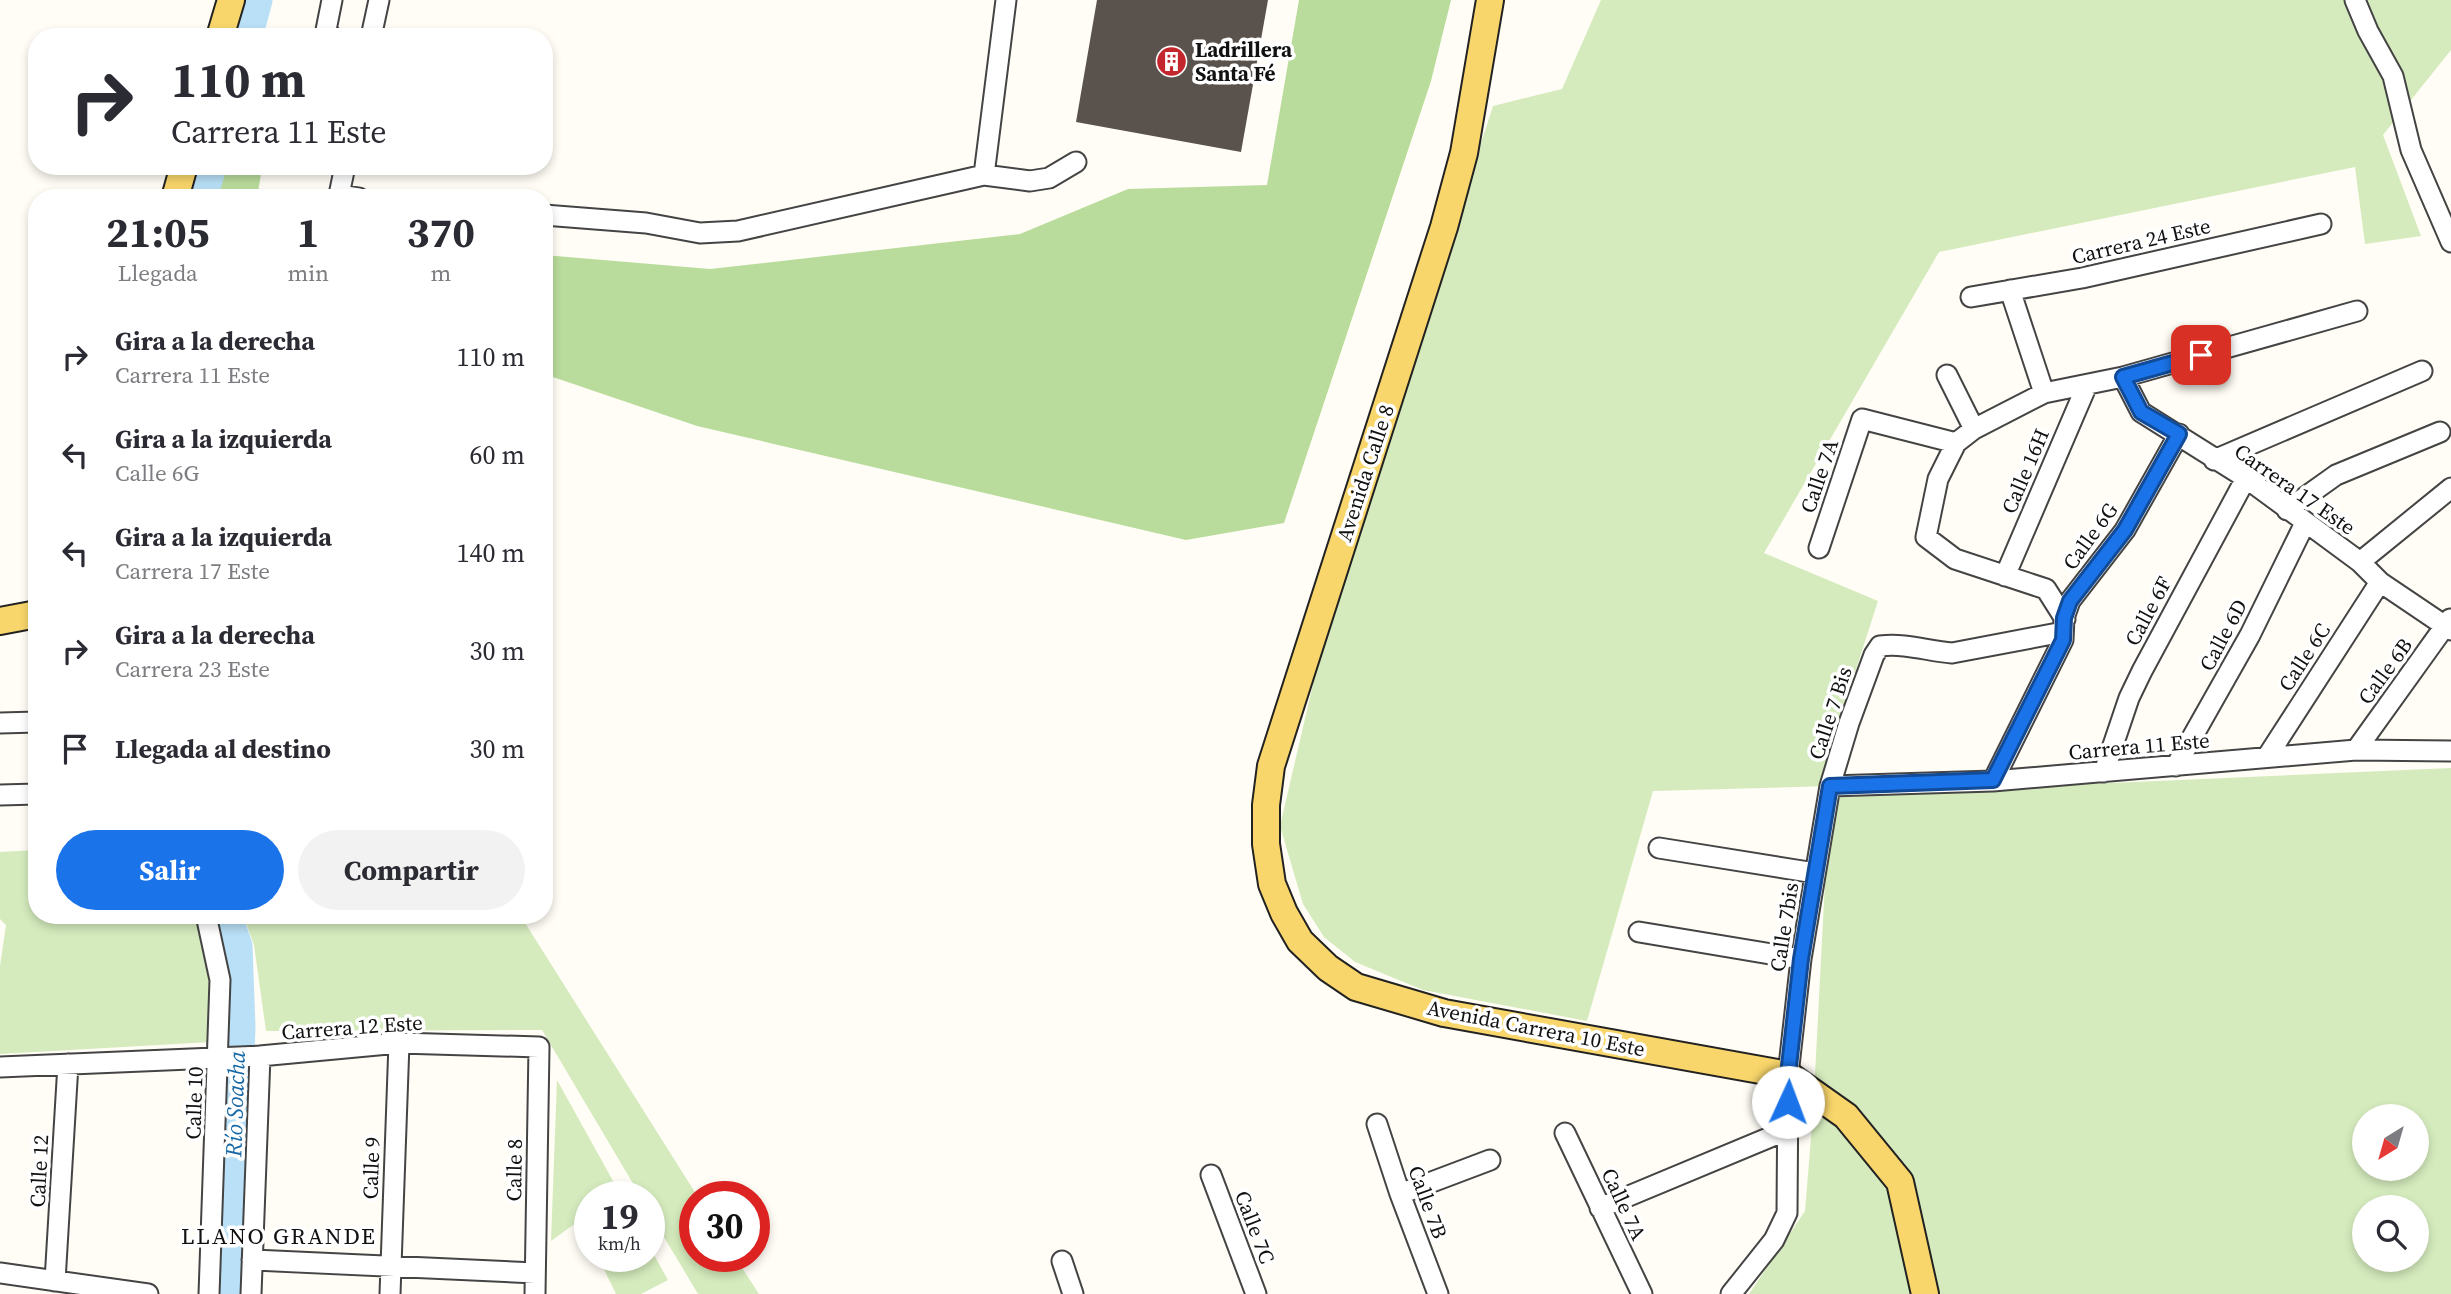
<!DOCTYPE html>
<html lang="es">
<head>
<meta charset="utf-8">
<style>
  body { margin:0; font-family:"Source Serif 4",serif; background:#f2f2f3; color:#2b2b33; height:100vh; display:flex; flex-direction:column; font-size:26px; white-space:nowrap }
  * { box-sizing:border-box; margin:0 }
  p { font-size:23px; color:#7c7c81 }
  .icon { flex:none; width:38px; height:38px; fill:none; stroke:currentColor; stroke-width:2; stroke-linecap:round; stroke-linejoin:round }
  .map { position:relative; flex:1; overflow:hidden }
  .side { position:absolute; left:28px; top:189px; width:525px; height:735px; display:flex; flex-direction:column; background:#fff; border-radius:28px; box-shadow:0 4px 10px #0003 }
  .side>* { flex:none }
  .hud { position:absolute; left:28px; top:28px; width:525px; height:147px; border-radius:28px; box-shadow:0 4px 10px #0003; background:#fff; color:#2b2b33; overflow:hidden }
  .needle { width:46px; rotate:217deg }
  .buttons { position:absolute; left:2352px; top:1104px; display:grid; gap:14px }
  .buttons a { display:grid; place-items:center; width:77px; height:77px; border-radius:50%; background:#fff; box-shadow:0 4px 10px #0003; font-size:35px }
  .speed { position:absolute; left:574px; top:1181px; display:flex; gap:14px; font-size:35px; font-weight:700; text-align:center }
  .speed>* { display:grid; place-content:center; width:91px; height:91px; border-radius:50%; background:#fff; box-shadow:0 4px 10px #0003; line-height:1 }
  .speed small { font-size:18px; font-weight:400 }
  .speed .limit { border:10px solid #d22; background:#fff; color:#111 }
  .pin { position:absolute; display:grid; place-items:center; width:60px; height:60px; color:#fff; margin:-30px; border-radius:14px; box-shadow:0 4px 10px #0006 }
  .me { position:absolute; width:77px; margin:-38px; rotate:2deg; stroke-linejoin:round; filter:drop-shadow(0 0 5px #0008) }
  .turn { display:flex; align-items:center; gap:24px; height:147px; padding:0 28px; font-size:32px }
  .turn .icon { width:91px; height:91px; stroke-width:2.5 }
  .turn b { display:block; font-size:49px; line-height:60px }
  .eta { display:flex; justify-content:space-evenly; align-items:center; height:119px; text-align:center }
  .eta b { font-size:42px; font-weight:700; line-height:49px }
  .button { display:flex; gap:14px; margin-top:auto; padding:14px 28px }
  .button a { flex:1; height:80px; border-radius:42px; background:#1a73e8; color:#fff; font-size:28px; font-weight:700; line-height:80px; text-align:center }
  .button a+a { background:#f2f2f3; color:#2b2b33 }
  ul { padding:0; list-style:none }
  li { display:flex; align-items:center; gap:21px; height:98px; padding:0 28px }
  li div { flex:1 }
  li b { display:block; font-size:26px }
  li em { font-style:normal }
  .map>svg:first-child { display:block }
</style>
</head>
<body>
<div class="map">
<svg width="2451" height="1294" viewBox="0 0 2451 1294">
  <rect width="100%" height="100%" fill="#fffdf5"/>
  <!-- green -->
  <path fill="#d5ebbd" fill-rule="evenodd" d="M1601 0H2451V50L2383 135 2421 236 2365 244 2355 167 1939 252 1764 553 1878 601 1825 766 1841 795 2451 768V1294H1749L1805 1211 1813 1113 1830 786 1653 791 1587 1021 1423 990 1355 962 1324 937 1303 904 1280 826 1331 607 1493 106 1562 89ZM2364 1116H2417V1169H2364ZM2364 1208H2417V1260H2364Z
    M37 850V915H198L211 984V1042L0 1054V966L6 925 0 919V852Z
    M212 915H237L249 944 255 1058 248 1294H220L228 1057Z
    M243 915H520L698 1197H695V1256L735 1257 759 1294H698L649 1212V1197H641L542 1030 266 1031 254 945Z
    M557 1080 622 1197H590V1238L580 1220 551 1241Z
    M649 1246 668 1280 641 1294H616L598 1257 649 1256Z"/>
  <!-- forest -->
  <path fill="#b9dc9c" d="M1299 0H1451L1431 81 1284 523 1186 540 697 426 544 374V255L710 269 1020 234 1128 189 1267 185Z
    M211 166H258L261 174 257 198H203Z"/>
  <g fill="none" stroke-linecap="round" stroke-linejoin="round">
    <!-- river -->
    <path stroke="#b9e0f7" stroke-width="35" d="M245 37 255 0
      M200 198 209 166
      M224 915 235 946 238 1027 227 1294"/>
  </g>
  <!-- building -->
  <path fill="#5a524d" d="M1097 0H1268L1241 152 1076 122Z"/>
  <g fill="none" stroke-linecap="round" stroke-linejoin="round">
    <defs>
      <path id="minor" d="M332 0 326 30 332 37
        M2355 0 2368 31 2393 76 2411 150 2451 242
        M371 37 379 0
        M345 166 339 195 359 198
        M984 175 1030 181 1049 178 1076 162
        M544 215 646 223 700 233 738 231 984 175 1006 0
        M2010 290 2044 393
        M1971 297 2082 278 2321 224
        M1947 375 1974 429
        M2123 377 2141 412 2246 478 2360 562 2380 582 2451 630
        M2214 460 2422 371
        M2287 510 2336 475 2440 432
        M1819 548 1862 419 1956 443
        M2360 562 2451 488
        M2005 576 2087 385
        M2065 619 2046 589 1955 559 1926 537 1938 479 1956 443 1974 429 2044 393 2123 377 2357 311
        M0 723 37 722
        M2356 750 2450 619
        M2267 757 2380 582
        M2176 766 2250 635 2305 523
        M2104 772 2129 698 2142 671 2246 478
        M1993 781 2063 640 2064 618 2070 601 2125 530 2179 434
        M1830 786 1993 781 2356 750 2451 751
        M0 795 37 794
        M1659 848 1815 873
        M206 915 220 980 209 1294
        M1639 932 1801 959
        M0 1067 260 1056 399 1043 539 1047 535 1294
        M1377 1124 1400 1194 1438 1294
        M1565 1133 1642 1294
        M1211 1175 1256 1294
        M1400 1194 1490 1160
        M1600 1208 1787 1130
        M252 1260 535 1273
        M1062 1261 1073 1294
        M0 1273 148 1294
        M55 1281 68 1064
        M251 1294 260 1056
        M390 1294 399 1043
        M1731 1294 1774 1240 1787 1213 1788 1075 1801 959 1830 786 1849 723 1874 655 1880 646C1907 643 1927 651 1952 653L2063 632"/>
      <path id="major" d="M1490 0 1464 153 1444 227 1271 766 1266 805V844L1272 884 1284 913 1300 941 1328 968 1356 987 1444 1013 1788 1075 1846 1116 1900 1182 1925 1294
        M220 37 231 0
        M175 198 184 166
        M0 621 37 614"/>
    </defs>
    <!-- minor casing -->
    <use href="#minor" stroke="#444" stroke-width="23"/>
    <!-- major casing -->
    <use href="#major" stroke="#222" stroke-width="30"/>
    <!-- minor -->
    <use href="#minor" stroke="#fff" stroke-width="19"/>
    <!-- major -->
    <use href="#major" stroke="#f9d66b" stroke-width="26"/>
  </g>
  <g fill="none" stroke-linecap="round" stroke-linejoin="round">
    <defs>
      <path id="route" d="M1788 1102V1075L1801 959 1830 786 1993 780 2063 640 2064 618 2070 601 2125 530 2179 434 2141 412 2123 377 2201 355"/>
    </defs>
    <!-- route casing -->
    <use href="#route" stroke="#114b97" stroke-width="18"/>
    <!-- route -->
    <use href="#route" stroke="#1a73e8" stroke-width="12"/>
  </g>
  <!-- icons -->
  <defs>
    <symbol id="building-disc" viewBox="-11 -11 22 22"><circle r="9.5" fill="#c4262e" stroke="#fff"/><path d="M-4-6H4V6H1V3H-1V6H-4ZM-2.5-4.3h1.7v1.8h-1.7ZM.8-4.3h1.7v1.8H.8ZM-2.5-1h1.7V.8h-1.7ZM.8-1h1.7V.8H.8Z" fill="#fff"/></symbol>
  </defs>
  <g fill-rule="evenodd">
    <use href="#building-disc" x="1154" y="44" width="35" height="35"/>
  </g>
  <g text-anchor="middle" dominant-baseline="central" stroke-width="7" stroke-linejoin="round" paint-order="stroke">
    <!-- poi labels -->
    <g font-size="21" font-weight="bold" fill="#111" stroke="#fff" text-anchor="start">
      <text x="1195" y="49">Ladrillera<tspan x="1195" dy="24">Santa Fé</tspan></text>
    </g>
    <!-- street labels -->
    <g font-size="21" fill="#111" stroke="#fff">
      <text transform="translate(2141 241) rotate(-13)">Carrera 24 Este</text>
      <text transform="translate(2025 471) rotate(-67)">Calle 16H</text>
      <text transform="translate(1365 473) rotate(-72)">Avenida Calle 8</text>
      <text transform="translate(1819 476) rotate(-71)">Calle 7A</text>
      <text transform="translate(2295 489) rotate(35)">Carrera 17 Este</text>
      <text transform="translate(2090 536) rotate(-54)">Calle 6G</text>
      <text transform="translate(2148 611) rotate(-62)">Calle 6F</text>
      <text transform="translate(2223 635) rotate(-62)">Calle 6D</text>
      <text transform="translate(2304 657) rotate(-57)">Calle 6C</text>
      <text transform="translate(2385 671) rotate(-54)">Calle 6B</text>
      <text transform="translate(1830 713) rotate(-72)">Calle 7 Bis</text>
      <text transform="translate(2139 746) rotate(-5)">Carrera 11 Este</text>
      <text transform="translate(1784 927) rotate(-81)">Calle 7bis</text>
      <text transform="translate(352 1027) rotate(-4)">Carrera 12 Este</text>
      <text transform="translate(1536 1028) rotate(11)">Avenida Carrera 10 Este</text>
      <text transform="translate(194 1103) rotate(-88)">Calle 10</text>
      <text transform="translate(371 1168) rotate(-88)">Calle 9</text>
      <text transform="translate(514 1170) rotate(-89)">Calle 8</text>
      <text transform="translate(39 1171) rotate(-87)">Calle 12</text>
      <text transform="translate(1428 1202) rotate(70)">Calle 7B</text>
      <text transform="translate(1624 1204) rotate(65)">Calle 7A</text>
      <text transform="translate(1255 1227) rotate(69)">Calle 7C</text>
    </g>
    <!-- water labels -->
    <g font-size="23" font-style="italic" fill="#1768a6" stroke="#fff">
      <text transform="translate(235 1104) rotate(-88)">Río Soacha</text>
    </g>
    <!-- neighbourhood labels -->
    <g font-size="23" letter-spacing="2" fill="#111" stroke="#fff">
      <text x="279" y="1236">LLANO GRANDE</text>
    </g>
  </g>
</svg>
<div class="buttons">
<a><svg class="needle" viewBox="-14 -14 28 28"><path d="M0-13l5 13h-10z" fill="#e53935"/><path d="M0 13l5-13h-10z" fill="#7c7c81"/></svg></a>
<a><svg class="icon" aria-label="search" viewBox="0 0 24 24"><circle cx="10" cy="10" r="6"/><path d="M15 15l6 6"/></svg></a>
</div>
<div class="speed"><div>19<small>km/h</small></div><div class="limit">30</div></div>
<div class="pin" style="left:2201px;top:355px;background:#d93025"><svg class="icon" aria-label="arrive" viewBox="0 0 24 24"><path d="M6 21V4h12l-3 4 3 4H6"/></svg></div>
<svg class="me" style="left:1788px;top:1102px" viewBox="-20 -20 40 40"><circle r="19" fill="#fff"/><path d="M0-13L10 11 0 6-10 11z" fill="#1a73e8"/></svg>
<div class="hud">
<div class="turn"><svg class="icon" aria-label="right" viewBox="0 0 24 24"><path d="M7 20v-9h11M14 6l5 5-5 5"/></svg><div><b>110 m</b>Carrera 11 Este</div></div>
</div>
<section class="side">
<div class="eta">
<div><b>21:05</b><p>Llegada</p></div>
<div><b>1</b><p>min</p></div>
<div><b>370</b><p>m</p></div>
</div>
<ul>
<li><svg class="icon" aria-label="right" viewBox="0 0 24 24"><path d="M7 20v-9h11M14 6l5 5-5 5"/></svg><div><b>Gira a la derecha</b><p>Carrera 11 Este</p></div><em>110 m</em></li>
<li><svg class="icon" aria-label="left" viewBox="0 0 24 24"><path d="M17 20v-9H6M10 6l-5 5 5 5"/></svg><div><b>Gira a la izquierda</b><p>Calle 6G</p></div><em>60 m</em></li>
<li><svg class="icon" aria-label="left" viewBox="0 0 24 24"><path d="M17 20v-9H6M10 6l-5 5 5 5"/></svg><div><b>Gira a la izquierda</b><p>Carrera 17 Este</p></div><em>140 m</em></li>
<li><svg class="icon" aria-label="right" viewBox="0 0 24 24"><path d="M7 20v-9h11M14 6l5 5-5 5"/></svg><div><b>Gira a la derecha</b><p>Carrera 23 Este</p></div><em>30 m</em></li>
<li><svg class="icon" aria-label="arrive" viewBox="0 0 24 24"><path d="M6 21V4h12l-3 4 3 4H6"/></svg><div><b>Llegada al destino</b></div><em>30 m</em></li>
</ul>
<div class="button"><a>Salir</a><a>Compartir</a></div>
</section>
</div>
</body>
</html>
